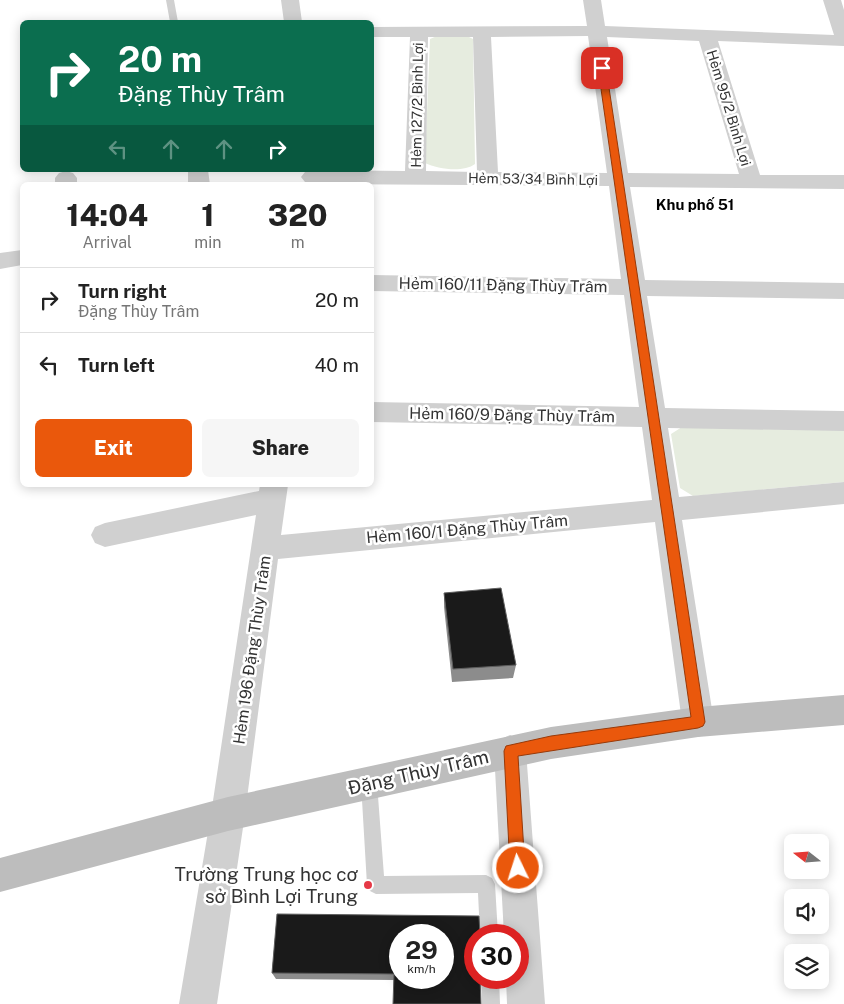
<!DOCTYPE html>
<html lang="en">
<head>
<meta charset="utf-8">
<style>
  body { margin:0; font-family:"Public Sans",sans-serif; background:#f6f6f6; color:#222; height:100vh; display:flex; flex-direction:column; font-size:19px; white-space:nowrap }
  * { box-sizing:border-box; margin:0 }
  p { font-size:16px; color:#767676 }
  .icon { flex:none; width:28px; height:28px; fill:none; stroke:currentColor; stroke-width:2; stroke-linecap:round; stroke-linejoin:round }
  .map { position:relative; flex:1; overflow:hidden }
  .drawer { position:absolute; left:20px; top:182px; width:354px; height:305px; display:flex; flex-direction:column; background:#fff; border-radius:8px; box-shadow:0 2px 12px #0003 }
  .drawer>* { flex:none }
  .banner { position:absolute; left:20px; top:20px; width:354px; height:152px; border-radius:8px; box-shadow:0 2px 12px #0003; background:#0b6e4f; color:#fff; overflow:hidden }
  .needle { width:32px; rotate:287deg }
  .buttons { position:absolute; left:784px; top:834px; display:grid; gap:10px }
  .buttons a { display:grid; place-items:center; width:45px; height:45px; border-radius:8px; background:#fff; box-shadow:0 2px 12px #0003; font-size:25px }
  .speed { position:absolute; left:389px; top:924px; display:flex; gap:10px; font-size:25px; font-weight:700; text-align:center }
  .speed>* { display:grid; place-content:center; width:65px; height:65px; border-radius:50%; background:#fff; box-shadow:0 2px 12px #0003; line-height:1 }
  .speed small { font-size:12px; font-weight:400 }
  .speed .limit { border:8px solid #d22; background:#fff; color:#111 }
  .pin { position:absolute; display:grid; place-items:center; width:42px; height:42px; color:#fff; margin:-21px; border-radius:10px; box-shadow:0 2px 8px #0006 }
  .me { position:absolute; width:55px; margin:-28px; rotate:356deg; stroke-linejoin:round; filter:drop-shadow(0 0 4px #0008) }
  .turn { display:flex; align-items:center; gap:18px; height:105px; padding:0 15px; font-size:22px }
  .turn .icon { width:65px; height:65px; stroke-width:2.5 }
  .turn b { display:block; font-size:35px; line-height:42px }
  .lanes { display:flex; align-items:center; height:48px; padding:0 15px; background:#0003; justify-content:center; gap:25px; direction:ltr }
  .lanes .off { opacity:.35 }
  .eta { display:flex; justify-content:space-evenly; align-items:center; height:85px; text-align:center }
  .eta b { font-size:30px; font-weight:800; line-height:35px }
  .cta { display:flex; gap:10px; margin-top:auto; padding:10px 15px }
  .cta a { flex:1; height:58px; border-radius:8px; background:#ea580c; color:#fff; font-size:20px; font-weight:800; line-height:58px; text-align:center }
  .cta a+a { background:#f6f6f6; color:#222 }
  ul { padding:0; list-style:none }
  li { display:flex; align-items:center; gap:15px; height:65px; padding:0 15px; border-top:1px solid #e0e0e0 }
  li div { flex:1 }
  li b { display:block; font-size:19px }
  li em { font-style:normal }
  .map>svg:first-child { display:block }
</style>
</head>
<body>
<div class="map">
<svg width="844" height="1004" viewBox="0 0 844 1004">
  <rect width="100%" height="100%" fill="#fff"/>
  <!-- green -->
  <path fill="#e6ecdf" d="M437 36H467L473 39 475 164C463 173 438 169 425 163L430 39Z
    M682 427 844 430V482L693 496 680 488 671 434Z"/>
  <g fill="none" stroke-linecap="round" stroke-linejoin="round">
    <!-- lane -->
    <path fill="#d0d0d0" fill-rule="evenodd" d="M166 0H174L178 22H170Z
      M369 775 375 777 377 783 384 876 486 875 492 878 495 884 498 935H480L478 893 376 894 370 891 367 885 361 783 363 777Z
      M481 978H499L500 1004H482Z"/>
    <!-- street -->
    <path fill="#d0d0d0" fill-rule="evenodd" d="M281 0H299L302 22H284Z
      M583 0H601L605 26 834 35 823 0H841L844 10V46L718 41 760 175H844V189L630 187 645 280 844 283V299L647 296 665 408 844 411V431L668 428 679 497 844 482V504L682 520 714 722 709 733 698 737 687 733 682 722 655 522 278 559 245 814 217 1004H179L211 814 256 515 105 547 95 543 91 535 95 527 105 523 259 491 260 485H288L281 535 652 500 642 427 371 422V402L639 407 624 295 371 291V275L621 279 609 186 312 184 305 182 301 177 305 172 312 170 405 171 410 37H371V27L587 26ZM588 36 607 173 498 172 491 37ZM428 37H473L477 172 426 171ZM607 37 699 41 739 174 628 173Z
      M188 170H208L210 185H188Z
      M66 171 73 173 77 178V185H55V178L59 173Z
      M22 250V265L0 269V253Z
      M510 735 521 740 526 751 545 1004H507L506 978H518V935H504L494 751 499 740Z"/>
    <!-- secondary -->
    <path fill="#bdbdbd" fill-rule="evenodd" d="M844 695V725L698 737 551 759 228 831 0 892V858L228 797 551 727 698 707Z"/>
  </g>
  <!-- wall -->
  <path fill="#8c8c8c" d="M444 593 516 665 513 678 452 682 444 607Z
    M277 914 481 1004 394 980 276 979 272 973Z"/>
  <!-- building -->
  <path fill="#1a1a1a" stroke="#5f5f5f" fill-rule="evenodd" d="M501 588 516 665 453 669 444 593Z
    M277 914 479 916 480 935H475V978H480L481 1004H393L394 974 272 973ZM400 935H442V978H400Z"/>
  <!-- route -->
  <path fill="#ea580c" stroke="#983908" d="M602 66 606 68 705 722 703 726 698 728 518 756 525 868 523 873 518 875 513 873 510 868 504 751 506 746 551 736 691 717 598 68Z"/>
  <!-- markers -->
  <circle fill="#e63946" stroke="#fff" stroke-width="2" cx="368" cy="885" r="5"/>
  <g text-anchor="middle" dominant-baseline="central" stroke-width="5" stroke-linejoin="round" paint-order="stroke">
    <!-- far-street labels -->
    <g font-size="14" fill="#333" stroke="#fff">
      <text transform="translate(417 105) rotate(-89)">Hẻm 127/2 Bình Lợi</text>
      <text transform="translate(729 108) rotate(73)">Hẻm 95/2 Bình Lợi</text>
      <text transform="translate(533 179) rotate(1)">Hẻm 53/34 Bình Lợi</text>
    </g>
    <!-- far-neighbourhood labels -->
    <g font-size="15" font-weight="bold" fill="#000" stroke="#fff">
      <text x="695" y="204">Khu phố 51</text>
    </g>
    <!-- street labels -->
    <g font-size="16" fill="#333" stroke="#fff">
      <text transform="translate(503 285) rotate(1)">Hẻm 160/11 Đặng Thùy Trâm</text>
      <text transform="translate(512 415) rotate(1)">Hẻm 160/9 Đặng Thùy Trâm</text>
      <text transform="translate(467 529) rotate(-5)">Hẻm 160/1 Đặng Thùy Trâm</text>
      <text transform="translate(252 650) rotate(-82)">Hẻm 196 Đặng Thùy Trâm</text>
    </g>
    <!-- near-street labels -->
    <g font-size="19" fill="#333" stroke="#fff">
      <text transform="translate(418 772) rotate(-13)">Đặng Thùy Trâm</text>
    </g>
    <!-- near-poi labels -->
    <g font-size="19" fill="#333" stroke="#fff" text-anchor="end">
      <text x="358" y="874">Trường Trung học cơ<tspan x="358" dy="22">sở Bình Lợi Trung</tspan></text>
    </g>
  </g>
</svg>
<div class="buttons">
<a><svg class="needle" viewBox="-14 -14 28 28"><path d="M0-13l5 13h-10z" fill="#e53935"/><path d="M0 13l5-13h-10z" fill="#767676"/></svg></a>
<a><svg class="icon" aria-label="sound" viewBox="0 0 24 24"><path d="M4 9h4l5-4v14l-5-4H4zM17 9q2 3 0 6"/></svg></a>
<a><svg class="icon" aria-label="layers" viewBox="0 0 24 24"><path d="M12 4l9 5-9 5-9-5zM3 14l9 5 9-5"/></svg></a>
</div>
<div class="speed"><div>29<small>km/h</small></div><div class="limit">30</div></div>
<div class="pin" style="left:602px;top:68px;background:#d93025"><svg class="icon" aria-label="arrive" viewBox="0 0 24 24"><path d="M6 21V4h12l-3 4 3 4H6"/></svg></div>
<svg class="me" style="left:518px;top:868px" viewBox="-20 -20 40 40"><circle r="17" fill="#ea580c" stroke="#fff" stroke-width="3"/><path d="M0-11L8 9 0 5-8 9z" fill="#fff"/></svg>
<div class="banner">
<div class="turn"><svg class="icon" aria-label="right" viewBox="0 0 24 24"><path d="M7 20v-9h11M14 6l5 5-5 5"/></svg><div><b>20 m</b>Đặng Thùy Trâm</div></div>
<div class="lanes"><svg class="icon off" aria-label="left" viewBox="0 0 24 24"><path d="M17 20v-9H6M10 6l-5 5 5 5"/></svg><svg class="icon off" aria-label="ahead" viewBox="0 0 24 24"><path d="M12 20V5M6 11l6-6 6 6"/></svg><svg class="icon off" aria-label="ahead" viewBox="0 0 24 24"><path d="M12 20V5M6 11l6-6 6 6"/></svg><svg class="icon" aria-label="right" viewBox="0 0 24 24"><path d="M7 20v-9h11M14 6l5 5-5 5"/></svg></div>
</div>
<section class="drawer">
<div class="eta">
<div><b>14:04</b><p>Arrival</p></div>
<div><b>1</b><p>min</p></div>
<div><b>320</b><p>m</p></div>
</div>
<ul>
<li><svg class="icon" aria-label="right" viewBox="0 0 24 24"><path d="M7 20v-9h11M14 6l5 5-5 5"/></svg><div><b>Turn right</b><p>Đặng Thùy Trâm</p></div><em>20 m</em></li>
<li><svg class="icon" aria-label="left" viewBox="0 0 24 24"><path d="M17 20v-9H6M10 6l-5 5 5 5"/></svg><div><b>Turn left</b></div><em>40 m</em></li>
</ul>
<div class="cta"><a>Exit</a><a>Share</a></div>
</section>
</div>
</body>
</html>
